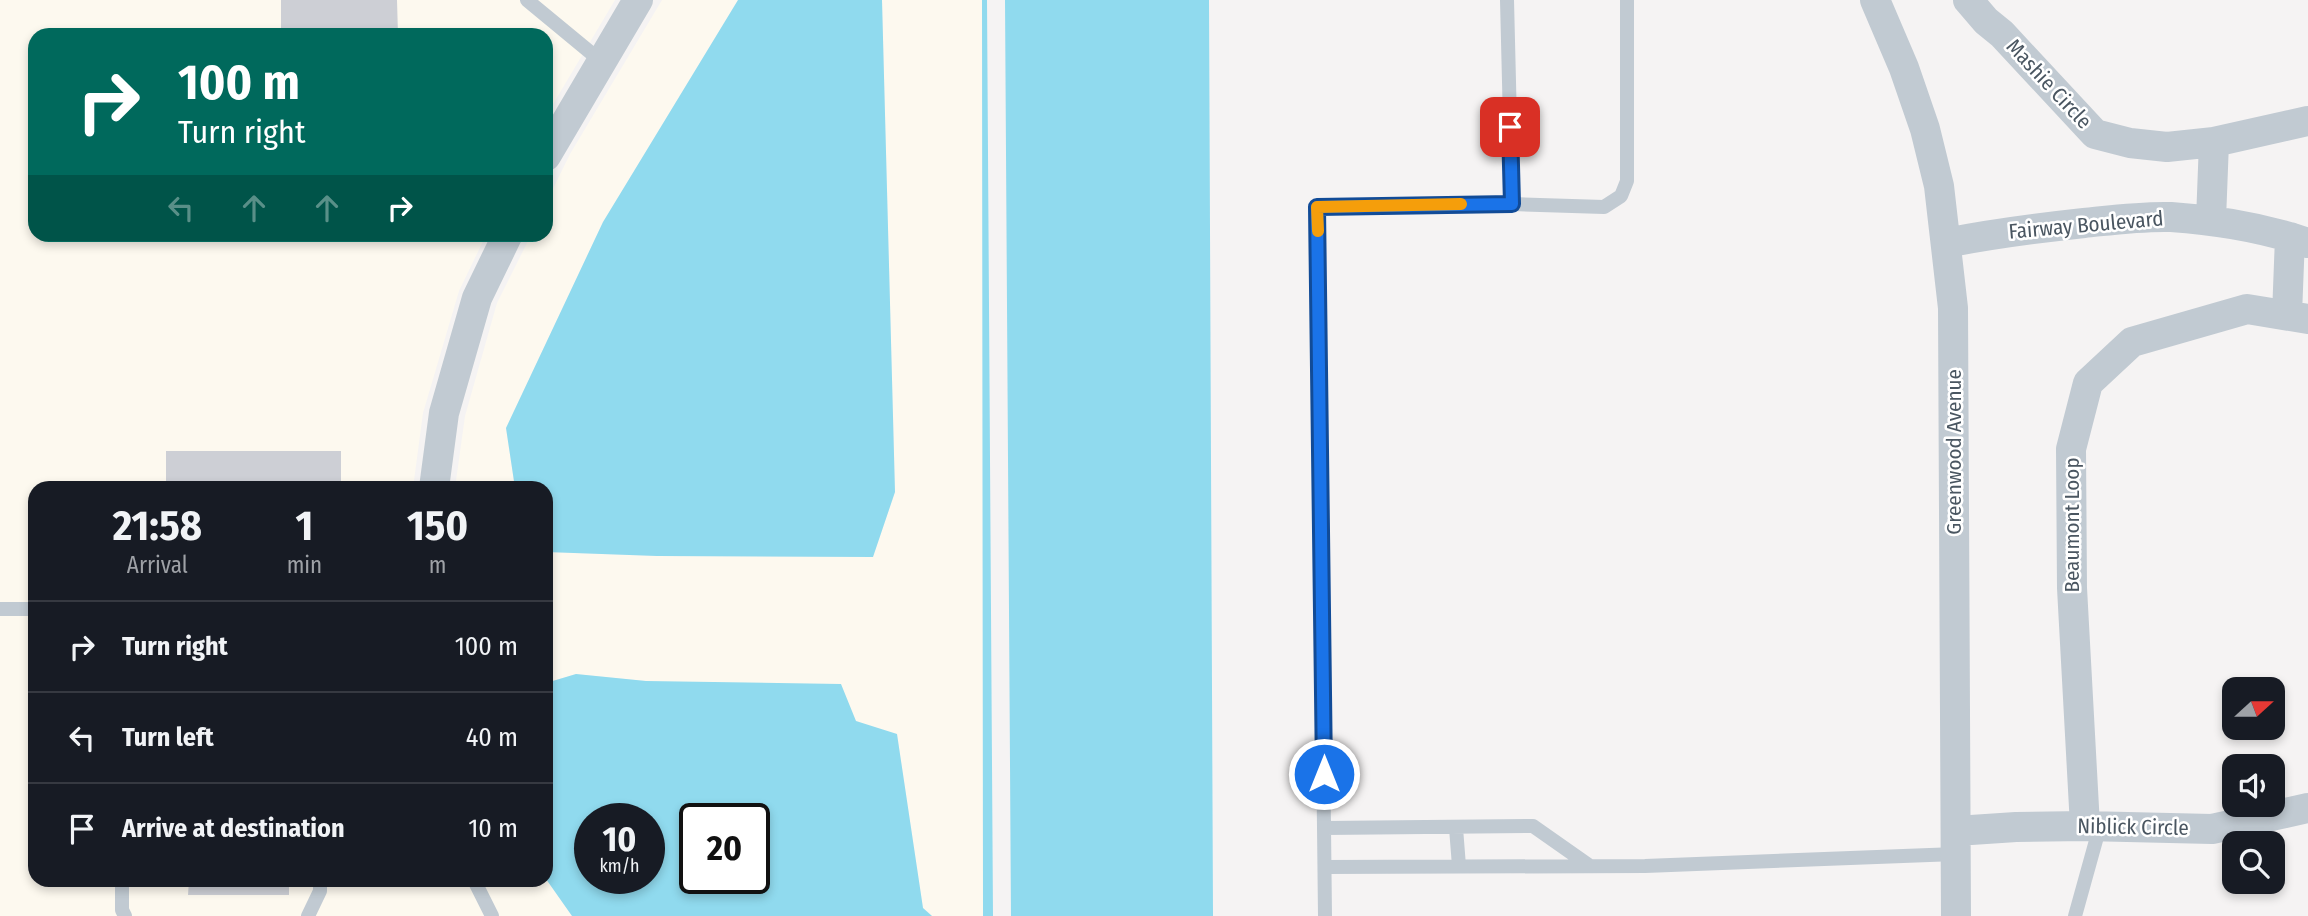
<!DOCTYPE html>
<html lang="en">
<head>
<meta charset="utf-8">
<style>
  body { margin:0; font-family:"Fira Sans Condensed",sans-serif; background:#20242c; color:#f1f3f6; height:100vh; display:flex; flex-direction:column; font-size:26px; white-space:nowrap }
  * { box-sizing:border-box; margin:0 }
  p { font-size:23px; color:#9ea1a6 }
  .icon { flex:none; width:38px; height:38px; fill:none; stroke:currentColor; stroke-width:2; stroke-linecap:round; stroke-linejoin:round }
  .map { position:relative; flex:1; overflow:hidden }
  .sheet { position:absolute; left:28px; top:481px; width:525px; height:406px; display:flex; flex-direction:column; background:#171b24; border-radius:21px; box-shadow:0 4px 10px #0003 }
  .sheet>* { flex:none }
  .guide { position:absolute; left:28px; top:28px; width:525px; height:214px; border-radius:21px; box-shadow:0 4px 10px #0003; background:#00695c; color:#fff; overflow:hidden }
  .needle { width:46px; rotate:69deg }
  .controls { position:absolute; left:2222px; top:677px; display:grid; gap:14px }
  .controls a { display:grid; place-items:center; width:63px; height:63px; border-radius:14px; background:#171b24; box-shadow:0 4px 10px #0003; font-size:35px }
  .speed { position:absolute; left:574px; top:803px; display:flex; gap:14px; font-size:35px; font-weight:700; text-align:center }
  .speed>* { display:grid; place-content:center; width:91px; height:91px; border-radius:50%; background:#171b24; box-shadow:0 4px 10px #0003; line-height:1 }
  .speed small { font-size:18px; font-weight:400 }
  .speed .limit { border:4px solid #111; border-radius:10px; background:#fff; color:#111 }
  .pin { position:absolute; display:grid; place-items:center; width:60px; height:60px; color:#fff; margin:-30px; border-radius:14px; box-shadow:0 4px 10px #0006 }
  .me { position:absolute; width:77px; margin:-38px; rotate:0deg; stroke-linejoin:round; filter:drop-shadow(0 0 5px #0008) }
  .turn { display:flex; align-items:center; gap:24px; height:147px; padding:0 35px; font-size:32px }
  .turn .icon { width:91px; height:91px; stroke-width:2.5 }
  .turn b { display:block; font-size:49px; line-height:60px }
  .lanes { display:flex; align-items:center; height:66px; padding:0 35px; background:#0003; justify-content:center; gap:35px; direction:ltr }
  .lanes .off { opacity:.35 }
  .eta { display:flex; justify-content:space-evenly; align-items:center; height:119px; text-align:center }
  .eta b { font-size:42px; font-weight:700; line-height:49px }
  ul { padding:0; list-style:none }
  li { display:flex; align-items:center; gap:21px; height:91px; padding:0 35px; border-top:2px solid #363941 }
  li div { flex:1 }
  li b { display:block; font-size:26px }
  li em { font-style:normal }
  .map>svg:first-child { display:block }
</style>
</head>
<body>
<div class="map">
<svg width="2308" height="916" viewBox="0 0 2308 916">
  <rect width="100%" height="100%" fill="#f5f3f3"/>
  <!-- commercial -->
  <path fill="#fdf9ef" d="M0 0H615L546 116V35H35V234L486 235 459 291 423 413 413 488H35V880L546 879 572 916H0Z
    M662 0H738L603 222 506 428 515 488H455L465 416 497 303 531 235 546 234V203L570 154Z
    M882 0H982L983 916H932L923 908 897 734 646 681 576 674 546 683V552L657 556 873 557 895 492Z"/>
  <!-- water -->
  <path fill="#90daee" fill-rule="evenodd" d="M738 0H882L895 492 873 557 657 556 546 552V488H515L506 428 603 222Z
    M982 0H987L993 916H983Z
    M1005 0H1209L1213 916H1011Z
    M576 674 646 681 841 684 856 721 897 734 923 908 932 916H572L546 879V683ZM590 819H649V878H590ZM695 819H754V878H695Z"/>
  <!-- building -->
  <path fill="#cdcfd5" d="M281 0H397L398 35H281Z
    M166 451H341V488H166Z
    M189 880H289V895H188Z"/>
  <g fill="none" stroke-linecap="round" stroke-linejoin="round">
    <!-- lane -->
    <path stroke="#c1cad2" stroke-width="14" d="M527 0 602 62
      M1507 0 1512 204
      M0 609H35
      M1325 828 1533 826 1590 866
      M1456 828 1459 866
      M1325 867 1645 866 1956 854
      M122 880V910L125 916
      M474 880 492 916
      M308 916 320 891V880
      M1325 916 1317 207 1512 204 1604 207 1621 196 1627 181V0
      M2075 916 2100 826"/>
    <!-- street -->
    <path stroke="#c1cad2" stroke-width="30" d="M1875 0 1904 68 1925 129 1939 186 1953 308 1956 916
      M1968 0 1986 21 2002 34 2095 134 2130 143 2167 147 2214 142 2308 121
      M546 156 638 0
      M2211 220 2214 142
      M1946 243C1992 234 2038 228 2084 223 2113 220 2142 216 2171 217 2216 220 2264 228 2308 243
      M2287 315 2290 237
      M434 488 444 413 477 298 508 234
      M2085 826 2072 588 2071 449 2088 383 2132 342 2247 309 2308 319
      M1956 831 2016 827 2085 826 2212 829 2308 808"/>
  </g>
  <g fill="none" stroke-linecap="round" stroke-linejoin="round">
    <defs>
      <path id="route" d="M1324 774 1317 207 1512 204 1510 127"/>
    </defs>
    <!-- route casing -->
    <use href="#route" stroke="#114b97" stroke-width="18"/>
    <!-- route -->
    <use href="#route" stroke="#1a73e8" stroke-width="12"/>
    <!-- slow -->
    <path stroke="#f59e0b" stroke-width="12" d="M1318 231 1317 207 1461 204"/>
  </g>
  <g text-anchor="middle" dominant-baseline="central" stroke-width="5" stroke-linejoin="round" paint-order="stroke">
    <!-- street labels -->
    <g font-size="21" fill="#4a5661" stroke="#fff">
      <text transform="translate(2049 84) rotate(47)">Mashie Circle</text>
      <text transform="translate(2086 225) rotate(-5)">Fairway Boulevard</text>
      <text transform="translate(1954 452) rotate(-90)">Greenwood Avenue</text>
      <text transform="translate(2072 525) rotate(-90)">Beaumont Loop</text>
      <text transform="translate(2133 827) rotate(1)">Niblick Circle</text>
    </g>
  </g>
</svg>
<div class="controls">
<a><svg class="needle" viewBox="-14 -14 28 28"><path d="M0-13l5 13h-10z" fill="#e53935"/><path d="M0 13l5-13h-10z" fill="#9ea1a6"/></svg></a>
<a><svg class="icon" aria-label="sound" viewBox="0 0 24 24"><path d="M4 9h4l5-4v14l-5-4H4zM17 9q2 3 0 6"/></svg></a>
<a><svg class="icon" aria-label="search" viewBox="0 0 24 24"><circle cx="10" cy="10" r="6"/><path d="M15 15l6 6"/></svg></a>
</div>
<div class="speed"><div>10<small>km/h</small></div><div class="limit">20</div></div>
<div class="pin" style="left:1510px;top:127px;background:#d93025"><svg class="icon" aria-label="arrive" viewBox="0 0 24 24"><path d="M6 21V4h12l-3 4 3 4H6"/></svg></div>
<svg class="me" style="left:1324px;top:774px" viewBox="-20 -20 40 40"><circle r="17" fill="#1a73e8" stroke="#fff" stroke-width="3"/><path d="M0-11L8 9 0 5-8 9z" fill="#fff"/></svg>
<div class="guide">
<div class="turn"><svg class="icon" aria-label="right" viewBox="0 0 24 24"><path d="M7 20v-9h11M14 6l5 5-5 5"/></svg><div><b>100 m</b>Turn right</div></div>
<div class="lanes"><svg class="icon off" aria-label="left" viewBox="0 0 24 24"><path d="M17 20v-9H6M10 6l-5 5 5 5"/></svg><svg class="icon off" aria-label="ahead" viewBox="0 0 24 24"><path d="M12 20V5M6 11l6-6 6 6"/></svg><svg class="icon off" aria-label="ahead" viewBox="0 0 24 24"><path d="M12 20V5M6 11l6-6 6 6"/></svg><svg class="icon" aria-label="right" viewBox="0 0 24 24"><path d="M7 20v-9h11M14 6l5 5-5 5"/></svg></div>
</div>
<section class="sheet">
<div class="eta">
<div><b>21:58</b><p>Arrival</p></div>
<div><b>1</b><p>min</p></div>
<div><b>150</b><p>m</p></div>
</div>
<ul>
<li><svg class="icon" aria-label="right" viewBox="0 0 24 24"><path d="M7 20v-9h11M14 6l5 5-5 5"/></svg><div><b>Turn right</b></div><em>100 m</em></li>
<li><svg class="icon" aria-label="left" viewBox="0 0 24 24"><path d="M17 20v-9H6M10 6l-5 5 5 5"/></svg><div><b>Turn left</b></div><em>40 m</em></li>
<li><svg class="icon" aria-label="arrive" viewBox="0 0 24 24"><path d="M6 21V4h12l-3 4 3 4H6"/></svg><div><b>Arrive at destination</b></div><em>10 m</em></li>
</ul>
</section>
</div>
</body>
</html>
